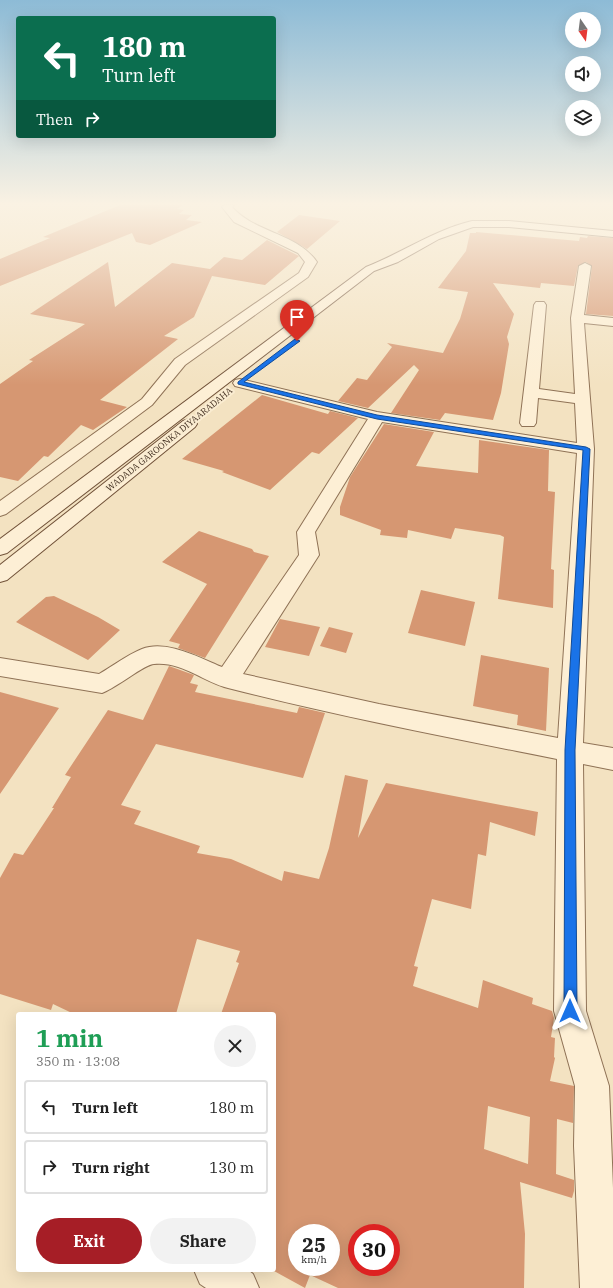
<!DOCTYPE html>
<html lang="en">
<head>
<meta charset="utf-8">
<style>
  body { margin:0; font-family:"IBM Plex Serif",serif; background:#f2f2f2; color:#222; height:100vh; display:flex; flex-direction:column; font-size:15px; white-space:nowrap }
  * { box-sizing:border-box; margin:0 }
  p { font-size:13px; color:#767676 }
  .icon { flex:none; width:22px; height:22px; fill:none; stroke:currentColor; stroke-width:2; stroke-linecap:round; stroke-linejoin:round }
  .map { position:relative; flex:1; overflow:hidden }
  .sheet { position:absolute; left:16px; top:1012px; width:260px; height:260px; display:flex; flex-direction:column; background:#fff; border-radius:4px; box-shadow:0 4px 16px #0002 }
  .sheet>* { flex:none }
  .banner { position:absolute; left:16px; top:16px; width:260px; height:122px; border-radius:4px; box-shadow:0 4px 16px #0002; background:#0b6e4f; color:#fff; overflow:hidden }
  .needle { width:26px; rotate:166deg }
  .controls { position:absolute; left:565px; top:12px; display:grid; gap:8px }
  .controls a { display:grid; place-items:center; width:36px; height:36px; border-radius:50%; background:#fff; box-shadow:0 4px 16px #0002; font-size:20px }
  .speed { position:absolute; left:288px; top:1224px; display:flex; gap:8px; font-size:20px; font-weight:700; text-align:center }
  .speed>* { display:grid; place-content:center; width:52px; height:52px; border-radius:50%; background:#fff; box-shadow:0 4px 16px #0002; line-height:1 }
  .speed small { font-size:10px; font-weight:400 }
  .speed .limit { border:6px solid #d22; background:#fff; color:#111 }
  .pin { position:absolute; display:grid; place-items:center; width:34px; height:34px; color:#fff; margin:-41px -17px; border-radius:50% 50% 50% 0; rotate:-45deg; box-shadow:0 0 4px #0007 }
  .pin .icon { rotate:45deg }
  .me { position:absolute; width:44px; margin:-22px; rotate:0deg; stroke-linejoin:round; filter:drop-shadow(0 0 3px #0008) }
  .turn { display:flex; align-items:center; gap:14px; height:84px; padding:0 20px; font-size:18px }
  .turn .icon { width:52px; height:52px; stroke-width:2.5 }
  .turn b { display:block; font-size:28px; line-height:34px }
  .then { display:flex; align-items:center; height:38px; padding:0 20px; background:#0003; gap:8px; font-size:15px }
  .round { display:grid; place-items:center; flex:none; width:42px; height:42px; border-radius:21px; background:#f2f2f2 }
  .head { display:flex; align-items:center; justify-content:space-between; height:68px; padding:0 20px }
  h1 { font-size:24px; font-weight:800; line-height:30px; color:#1e9e55 }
  .button { display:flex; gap:8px; margin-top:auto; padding:8px 20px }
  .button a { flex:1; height:46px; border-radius:24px; background:#a61e26; color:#fff; font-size:16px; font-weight:800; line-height:46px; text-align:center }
  .button a+a { background:#f2f2f2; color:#222 }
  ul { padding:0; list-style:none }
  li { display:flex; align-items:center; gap:12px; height:54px; margin:0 8px 6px; padding:0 12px; border:2px solid #e0e0e0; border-radius:4px }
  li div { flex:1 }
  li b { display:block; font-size:15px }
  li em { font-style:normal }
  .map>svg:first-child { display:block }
</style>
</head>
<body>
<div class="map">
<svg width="613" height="1288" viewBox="0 0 613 1288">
  <rect width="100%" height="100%" fill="#f3e2c1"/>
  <!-- building -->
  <path fill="#d69772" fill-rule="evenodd" d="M120 205H183L177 209 184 210 179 214 192 215 186 220 202 222 150 245 136 242 132 233 0 286V259L50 238 43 237Z
    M299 215 340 221 307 249 277 232Z
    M476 232 579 241 580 237 587 238 588 236 613 238V316L586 314 592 266 586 262 578 266 574 286 541 283 540 288 493 283 514 314 507 337 509 344 501 393 493 420 445 413 440 420 391 413 419 370 414 365 368 408 338 401 357 378 367 380 392 347 387 343 443 353 460 319 468 292 438 288 466 251 470 233H476Z
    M267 240 299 256 265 285 212 276 194 317 164 336 178 339 100 400 127 407 93 430 81 425 48 457 44 456 18 481 0 477V384L33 361 29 360 85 324 30 314 108 262 115 307 172 263 210 269 224 257 242 260Z
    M262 395 328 414 330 411 358 418 319 454 312 452 270 490 222 472 224 471 182 459Z
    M384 424 434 432 416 466 478 473 479 440 549 450 548 491 555 492 551 569 554 570 553 608 498 599 504 537 500 535 455 528 451 539 408 530 407 538 380 535 381 530 340 515V507L350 477Z
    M199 531 252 549 254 552 269 556 205 658 178 648 180 644 169 641 207 584 162 562Z
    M421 590 475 602 465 646 408 633Z
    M54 596 98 617 120 630 88 660 16 622 46 597Z
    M280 619 320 627 309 656 265 647Z
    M329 627 353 633 346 653 320 646Z
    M481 655 549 668 546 731 517 725 518 715 473 706Z
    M169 666 194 675 190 683 198 685 195 692 297 713 299 707 325 713 303 778 156 744 121 805 141 811 134 824 200 846 197 853 231 859 282 881 284 871 319 879 329 848 345 775 368 780 358 838 386 783 538 812 535 836 490 822 486 856 478 854 471 909 432 899 414 966 418 967 413 986 478 1008 483 980 533 998 532 1004 552 1011 554 1018 551 1037 555 1038 554 1057 555 1058 550 1081 574 1086 573 1123 557 1119 556 1174 574 1180V1191L572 1198 520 1182 525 1234 524 1288H338L310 1275 305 1288 274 1271V1014H221L239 963 236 962 240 951 197 939 176 1014H74L53 1004 51 1010 0 994V878L14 853 23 855 54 808H52L71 777 65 775 108 710 143 720ZM488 1106 530 1117 528 1164 484 1149ZM297 1233H331V1267H297ZM357 1233H391V1267H357Z
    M0 692 59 708 0 794Z"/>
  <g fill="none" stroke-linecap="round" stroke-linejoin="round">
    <defs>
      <path id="street" d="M224 205H234L232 207C255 233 297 233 317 262L308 277 185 365 152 405 6 514 0 516V501L142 399 175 359 299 273 305 262 298 253 234 222 222 207Z
        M585 263 591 266 584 315 613 318V326L584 323 594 449 583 743 613 748V770L583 764 586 1011 609 1086 613 1188V1288H580L574 1146 575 1086 554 1011 557 759C447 737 337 716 228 688 204 682 181 661 154 664 145 664 116 688 102 693L0 676V658L99 674C113 666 127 655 142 649 166 639 200 658 222 667L299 555 297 532 368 419 235 386 233 383 235 380 240 379 377 412 577 443 575 403 538 398 536 423 534 426H522L520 423 534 305 536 302H544L546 305 539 389 575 394 571 318 579 266ZM382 422 577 453 558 738 379 704 243 674 319 555 315 532Z
        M194 1270H248L253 1274 259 1288H206L200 1284Z"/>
      <path id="secondary" d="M472 221H509L613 231V237L509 227H473L439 239 398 262 374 271 7 553 0 555V539L366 267C402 253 434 230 472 221Z
        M189 419 195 421 197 424 195 427 7 580 0 582V565L183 421Z"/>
    </defs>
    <!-- street casing -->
    <use href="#street" stroke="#8f7256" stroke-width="2"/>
    <!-- secondary casing -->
    <use href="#secondary" stroke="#715239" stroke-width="2"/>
    <!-- street -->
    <use href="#street" fill="#fdefd5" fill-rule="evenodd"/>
    <!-- secondary -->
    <use href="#secondary" fill="#fdefd5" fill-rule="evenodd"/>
  </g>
  <!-- sky -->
  <linearGradient id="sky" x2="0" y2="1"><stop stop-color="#8dbbd6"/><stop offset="0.53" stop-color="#faf2e3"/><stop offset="1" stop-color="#faf2e3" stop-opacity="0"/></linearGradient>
  <rect width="613" height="385" fill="url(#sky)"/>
  <!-- route -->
  <path fill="#1a73e8" stroke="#114b97" d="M295 339 300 341 244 382 377 415 586 447 590 449 575 750 577 1011 575 1016 570 1018 566 1016 564 1011 565 750 583 450 377 419 238 384V382Z"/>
  <g text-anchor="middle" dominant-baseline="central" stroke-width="4" stroke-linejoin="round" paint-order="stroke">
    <!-- far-street labels -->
    <g font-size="9" fill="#3d2a1c" stroke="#faecd1">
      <text transform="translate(169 439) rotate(-39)">WADADA GAROONKA DIYAARADAHA</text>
    </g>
  </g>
</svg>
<div class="controls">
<a><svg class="needle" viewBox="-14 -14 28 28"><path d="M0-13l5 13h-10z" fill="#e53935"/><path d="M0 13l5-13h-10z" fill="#767676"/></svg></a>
<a><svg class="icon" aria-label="sound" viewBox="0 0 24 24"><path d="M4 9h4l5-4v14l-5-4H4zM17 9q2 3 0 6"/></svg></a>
<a><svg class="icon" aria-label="layers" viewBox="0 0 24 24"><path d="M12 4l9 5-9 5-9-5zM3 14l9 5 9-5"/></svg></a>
</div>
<div class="speed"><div>25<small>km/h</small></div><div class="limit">30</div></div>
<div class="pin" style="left:297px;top:341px;background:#d93025"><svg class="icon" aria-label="arrive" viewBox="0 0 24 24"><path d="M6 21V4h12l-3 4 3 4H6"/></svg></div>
<svg class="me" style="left:570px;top:1011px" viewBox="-20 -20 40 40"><path d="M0-17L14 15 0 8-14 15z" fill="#1a73e8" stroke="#fff" stroke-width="4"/></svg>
<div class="banner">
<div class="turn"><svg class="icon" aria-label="left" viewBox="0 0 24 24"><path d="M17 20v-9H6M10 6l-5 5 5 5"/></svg><div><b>180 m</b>Turn left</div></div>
<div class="then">Then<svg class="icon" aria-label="right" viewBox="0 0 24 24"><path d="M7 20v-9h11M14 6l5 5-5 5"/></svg></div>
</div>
<section class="sheet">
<div class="head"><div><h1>1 min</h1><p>350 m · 13:08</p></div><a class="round"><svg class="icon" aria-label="close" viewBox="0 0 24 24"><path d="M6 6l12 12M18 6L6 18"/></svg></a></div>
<ul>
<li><svg class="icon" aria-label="left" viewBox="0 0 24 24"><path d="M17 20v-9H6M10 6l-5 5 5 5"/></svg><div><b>Turn left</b></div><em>180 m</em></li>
<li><svg class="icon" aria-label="right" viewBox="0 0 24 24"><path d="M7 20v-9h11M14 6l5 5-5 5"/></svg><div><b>Turn right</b></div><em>130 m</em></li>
</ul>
<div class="button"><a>Exit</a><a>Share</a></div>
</section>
</div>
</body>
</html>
